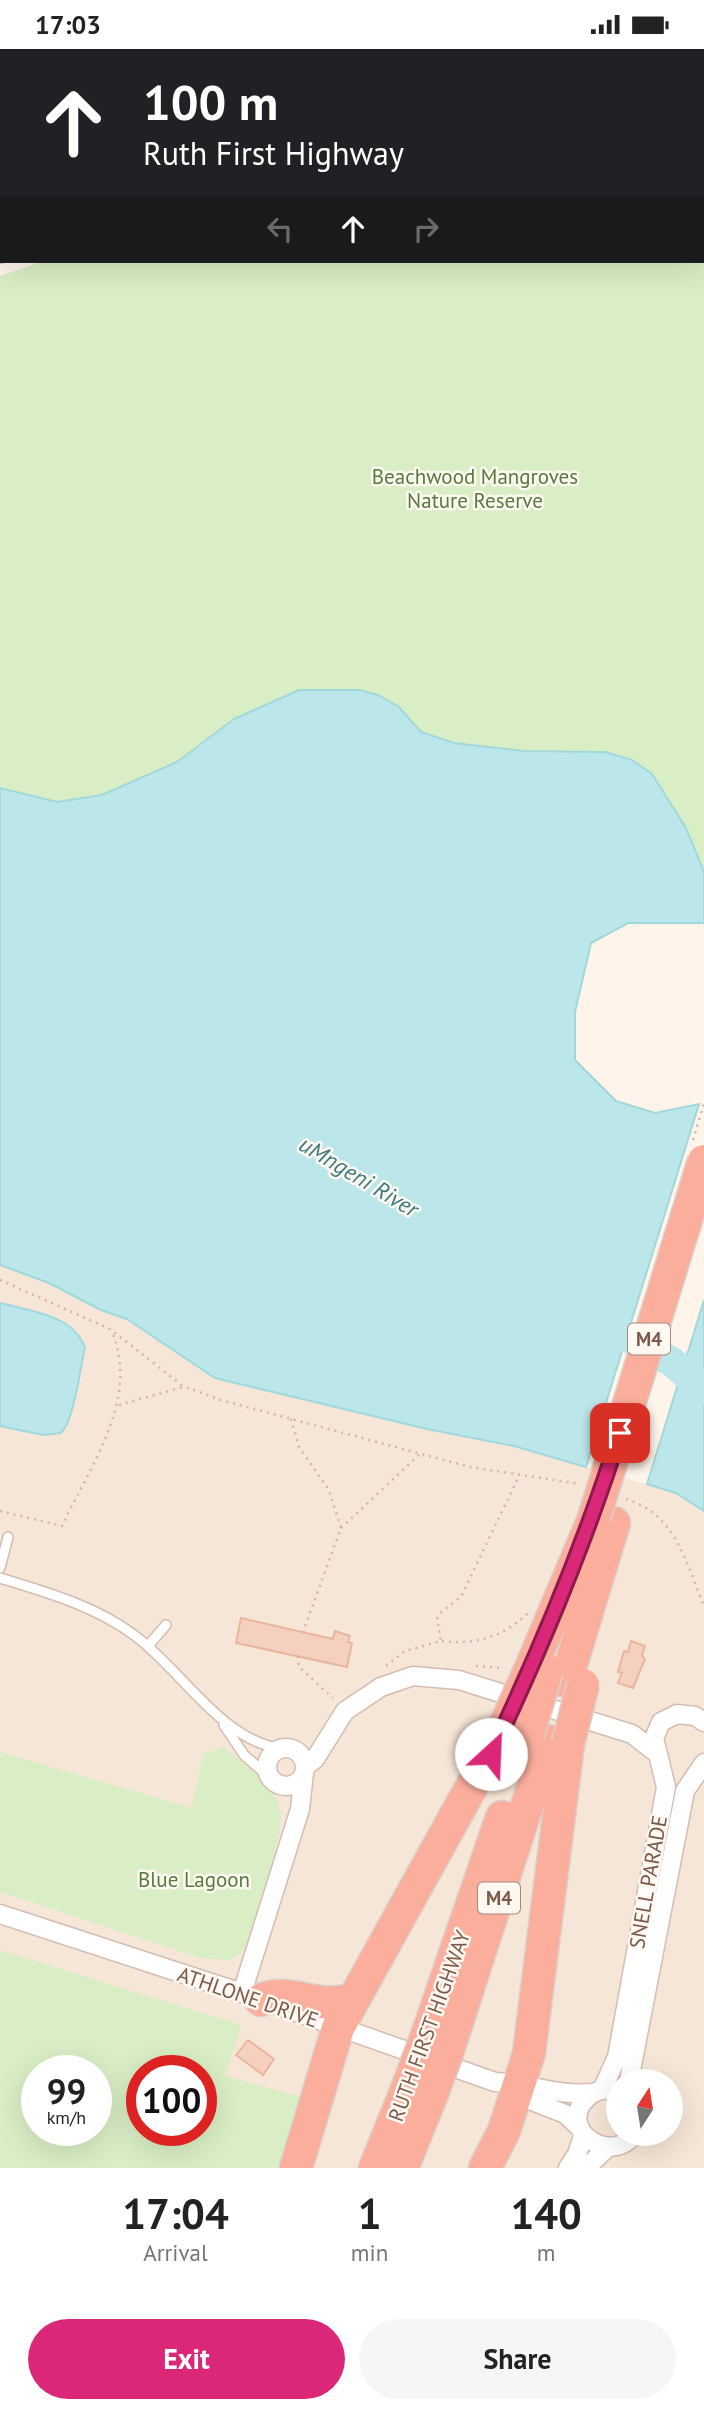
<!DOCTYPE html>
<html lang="en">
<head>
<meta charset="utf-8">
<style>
  body { margin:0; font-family:"PT Sans",sans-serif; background:#f6f6f6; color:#222; height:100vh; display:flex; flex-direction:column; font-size:26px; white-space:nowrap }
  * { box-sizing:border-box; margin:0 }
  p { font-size:23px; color:#767676 }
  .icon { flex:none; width:38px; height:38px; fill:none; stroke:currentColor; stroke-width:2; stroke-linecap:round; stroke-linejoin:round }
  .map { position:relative; height:2119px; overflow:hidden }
  .side { display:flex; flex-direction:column; background:#fff; flex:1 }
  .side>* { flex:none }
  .banner { position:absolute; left:0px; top:0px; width:705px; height:214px; box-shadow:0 7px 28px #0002; background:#202124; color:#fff; overflow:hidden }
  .needle { width:46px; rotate:12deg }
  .tools { position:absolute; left:606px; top:2020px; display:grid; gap:14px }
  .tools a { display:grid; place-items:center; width:77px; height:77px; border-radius:50%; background:#fff; box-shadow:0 7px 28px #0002; font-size:35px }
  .speed { position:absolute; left:21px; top:2006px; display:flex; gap:14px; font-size:35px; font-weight:700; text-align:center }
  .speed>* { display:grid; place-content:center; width:91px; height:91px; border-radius:50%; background:#fff; box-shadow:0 7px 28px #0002; line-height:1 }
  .speed small { font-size:18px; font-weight:400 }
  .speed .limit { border:10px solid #d22; background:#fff; color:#111 }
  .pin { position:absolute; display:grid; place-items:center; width:60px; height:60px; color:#fff; margin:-30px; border-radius:14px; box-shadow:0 4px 10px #0006 }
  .me { position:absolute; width:77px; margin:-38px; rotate:25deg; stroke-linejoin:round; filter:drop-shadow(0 0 5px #0008) }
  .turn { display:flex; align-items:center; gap:24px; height:147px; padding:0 28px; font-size:32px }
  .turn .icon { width:91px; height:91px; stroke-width:2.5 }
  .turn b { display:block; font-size:49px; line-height:60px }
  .lanes { display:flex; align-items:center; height:66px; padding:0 28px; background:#0003; justify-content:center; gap:35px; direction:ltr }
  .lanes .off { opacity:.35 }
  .eta { display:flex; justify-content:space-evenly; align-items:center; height:119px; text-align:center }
  .eta b { font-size:42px; font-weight:700; line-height:49px }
  .primary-button { display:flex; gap:14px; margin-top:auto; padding:14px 28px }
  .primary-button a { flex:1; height:80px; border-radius:42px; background:#db2777; color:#fff; font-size:28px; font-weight:700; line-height:80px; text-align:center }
  .primary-button a+a { background:#f6f6f6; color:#222 }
  .status { display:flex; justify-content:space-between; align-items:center; height:49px; padding:0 35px; background:#fff; direction:ltr }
  .status svg { height:19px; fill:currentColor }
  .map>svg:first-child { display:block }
</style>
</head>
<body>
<div class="status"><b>17:03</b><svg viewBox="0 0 49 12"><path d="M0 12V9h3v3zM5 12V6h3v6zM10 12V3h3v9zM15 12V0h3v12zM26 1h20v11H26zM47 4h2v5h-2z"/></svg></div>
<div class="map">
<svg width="704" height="2119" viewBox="0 0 704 2119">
  <rect width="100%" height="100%" fill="#fef4e9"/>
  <!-- residential -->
  <path fill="#f6e6d7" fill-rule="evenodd" d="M0 1216 49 1234 101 1261 127 1270 215 1329 427 1380 514 1397 676 1444 704 1462V2119H0ZM37 2021H96V2081H37ZM142 2021H201V2081H142ZM618 2032H670V2084H618Z"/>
  <!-- green -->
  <path fill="#d9eec5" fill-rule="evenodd" d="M494 0H704V823L686 779 652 725 549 701 524 702 454 694 299 641 234 670 177 713 102 746 57 753 0 739V227L44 212H704V2H491Z
    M224 1698 272 1738 281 1765 280 1779 268 1835 249 1892 241 1904 230 1911 201 1909 0 1843V1703L192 1759 203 1705Z
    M0 1901 241 1976 225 2027 306 2049 284 2119H0ZM37 2021H96V2081H37ZM142 2021H201V2081H142Z"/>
  <!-- water -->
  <path fill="#bbe7ea" stroke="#a0d8dc" stroke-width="2" d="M299 641H359L378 646 399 658 421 683 454 694 524 702 605 703 632 711 652 725 686 779 704 823V874H628L591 894 575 963V1011L616 1052 655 1064 699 1055 586 1418 514 1397 427 1380 215 1329 127 1270 101 1261 49 1234 0 1216V739L57 753 102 746 177 713 234 670Z
    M704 1251V1462L676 1444 647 1435Z
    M0 1254C30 1262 74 1266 85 1299 80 1319 74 1372 61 1384L43 1386 0 1377Z"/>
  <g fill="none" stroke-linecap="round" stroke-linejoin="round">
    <!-- river -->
    <path stroke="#bbe7ea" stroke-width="30" d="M592 1268 672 1313 704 1341"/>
  </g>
  <!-- building -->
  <path fill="#f5d0be" stroke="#e9b59d" stroke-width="2" d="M241 1569 333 1590 335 1582 350 1587 348 1593 352 1594 347 1618 236 1594Z
    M631 1592 645 1597 642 1607 645 1610 633 1639 618 1634 622 1624 618 1623 624 1602 628 1603Z
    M248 1991 274 2010 263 2026 236 2006Z"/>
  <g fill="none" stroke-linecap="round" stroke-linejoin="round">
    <defs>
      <path id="lane" d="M0 1519 8 1488
        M0 1529C46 1543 95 1557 134 1586 183 1622 218 1688 280 1700
        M148 1597 166 1576
        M224 1676 244 1706 269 1728"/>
      <path id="street" d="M0 145 2 150
        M267 1718a19 19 0 1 1 38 0a19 19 0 1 1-38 0Z
        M305 1718 315 1710 345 1662 381 1638 413 1627 459 1631 632 1685 655 1703
        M0 1865 242 1944 495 2033C529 2035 558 2047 593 2044
        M242 1944 300 1760 304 1724
        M629 2032 685 1742 704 1714
        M602 2041 617 2008 666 1738 654 1689 661 1673 677 1665 695 1667 704 1673
        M618 2042C607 2039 596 2040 587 2049 555 2079 611 2119 635 2084
        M512 2044 565 2065 579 2078
        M568 2119 577 2105 583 2087
        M586 2119 605 2101"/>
      <path id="secondary" d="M480 2 482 0
        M0 201 2 200"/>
      <path id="highway" d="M530 1621 594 1469
        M566 1632 614 1474
        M261 1951C291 1938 314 1961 351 1951
        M424 1995 502 1768
        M447 2004 548 1692
        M296 2119 338 1979 504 1679
        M375 2119 407 2040
        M402 2119 432 2045
        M485 2119 504 2082 529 2004 568 1695"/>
    </defs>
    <!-- lane casing -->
    <use href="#lane" stroke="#d4bdb0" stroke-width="12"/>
    <!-- street casing -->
    <use href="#street" stroke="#d4bdb0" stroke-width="21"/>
    <!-- secondary casing -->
    <use href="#secondary" stroke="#d8bdac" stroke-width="28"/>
    <!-- highway casing -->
    <use href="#highway" stroke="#dad0cc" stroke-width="35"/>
    <!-- path -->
    <path stroke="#dbb3a1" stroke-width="2.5" stroke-dasharray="2 5" stroke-linecap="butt" d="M0 1231 110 1280 183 1337 221 1351 470 1418 580 1435
      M119 1356 183 1338
      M291 1370 299 1398 329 1441 341 1479 303 1583
      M626 1450C676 1465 686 1514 704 1557
      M0 1462 62 1477C90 1417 140 1350 112 1283
      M341 1479 420 1405
      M442 1592C475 1596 504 1588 528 1564
      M298 1607 299 1618 333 1649
      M386 1617 405 1602 441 1592 437 1570 440 1564 461 1548 519 1427
      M476 1617 504 1619"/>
    <!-- lane -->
    <use href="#lane" stroke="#fff" stroke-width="9"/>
    <!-- street -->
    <use href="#street" stroke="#fff" stroke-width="18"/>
    <!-- secondary -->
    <use href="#secondary" stroke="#fff" stroke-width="24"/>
    <!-- highway -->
    <use href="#highway" stroke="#fcae9c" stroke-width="32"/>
    <defs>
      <path id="highway-bridge" d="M594 1469 704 1112
        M504 1679 529 1623
        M528 1685 547 1621
        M568 1695 583 1636
        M407 2040 424 1995
        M432 2045 447 2004"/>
    </defs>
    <!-- highway-bridge casing -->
    <use href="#highway-bridge" stroke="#dad0cc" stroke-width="35" stroke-linecap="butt"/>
    <!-- path-bridge -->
    <path stroke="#dbb3a1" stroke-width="2.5" stroke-dasharray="2 5" stroke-linecap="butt" d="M693 1091 704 1054"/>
    <!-- highway-bridge -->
    <use href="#highway-bridge" stroke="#fcae9c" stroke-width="32"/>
  </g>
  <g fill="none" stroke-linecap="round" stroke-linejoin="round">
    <defs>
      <path id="route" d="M491 1705C541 1600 585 1494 620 1384"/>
    </defs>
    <!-- route casing -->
    <use href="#route" stroke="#8e194d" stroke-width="18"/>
    <!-- route -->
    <use href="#route" stroke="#db2777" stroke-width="12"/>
  </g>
  <g text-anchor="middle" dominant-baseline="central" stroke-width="5" stroke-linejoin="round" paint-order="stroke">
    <!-- shield labels -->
    <g fill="#fff8f1" stroke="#a3887c" stroke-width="2">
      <rect x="628" y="1274.5" width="42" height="31" rx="5"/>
      <rect x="478" y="1833.5" width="42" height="31" rx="5"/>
    </g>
    <g font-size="19" font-weight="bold" fill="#7b584a">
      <text x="649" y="1290">M4</text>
      <text x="499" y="1849">M4</text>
    </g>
    <!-- park labels -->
    <g font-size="21" fill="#547b3e" stroke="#fff8f1">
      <text x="475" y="427">Beachwood Mangroves<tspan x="475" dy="24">Nature Reserve</tspan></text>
      <text x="194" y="1830">Blue Lagoon</text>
    </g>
    <!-- street labels -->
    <g font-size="21" fill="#7b584a" stroke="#fff8f1">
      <text transform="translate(648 1833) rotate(-80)">SNELL PARADE</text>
      <text transform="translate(248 1948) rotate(19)">ATHLONE DRIVE</text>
      <text transform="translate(429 1977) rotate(-70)">RUTH FIRST HIGHWAY</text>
    </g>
    <!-- water labels -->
    <g font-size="23" font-style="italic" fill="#3c7b81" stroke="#fff8f1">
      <text transform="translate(359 1127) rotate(31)">uMngeni River</text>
    </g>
  </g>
</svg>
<div class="tools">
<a><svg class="needle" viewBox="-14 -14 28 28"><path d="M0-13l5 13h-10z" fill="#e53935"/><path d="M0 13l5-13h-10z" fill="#767676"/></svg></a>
</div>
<div class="speed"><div>99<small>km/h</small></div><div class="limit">100</div></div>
<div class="pin" style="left:620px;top:1384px;background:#d93025"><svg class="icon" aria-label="arrive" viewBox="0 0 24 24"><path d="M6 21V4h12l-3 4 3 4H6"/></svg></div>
<svg class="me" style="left:491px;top:1705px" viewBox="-20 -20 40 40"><circle r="19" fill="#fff"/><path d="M0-13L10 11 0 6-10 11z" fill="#db2777"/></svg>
<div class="banner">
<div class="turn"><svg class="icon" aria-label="ahead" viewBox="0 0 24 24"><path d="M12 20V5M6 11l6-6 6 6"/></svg><div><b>100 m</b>Ruth First Highway</div></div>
<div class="lanes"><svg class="icon off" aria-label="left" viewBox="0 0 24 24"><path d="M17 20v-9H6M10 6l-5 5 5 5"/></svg><svg class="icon" aria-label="ahead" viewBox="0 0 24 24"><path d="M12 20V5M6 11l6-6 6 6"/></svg><svg class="icon off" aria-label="right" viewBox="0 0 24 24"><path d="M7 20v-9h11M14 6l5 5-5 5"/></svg></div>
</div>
</div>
<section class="side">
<div class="eta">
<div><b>17:04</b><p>Arrival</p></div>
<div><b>1</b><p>min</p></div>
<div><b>140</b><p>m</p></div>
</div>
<div class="primary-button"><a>Exit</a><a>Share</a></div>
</section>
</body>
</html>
